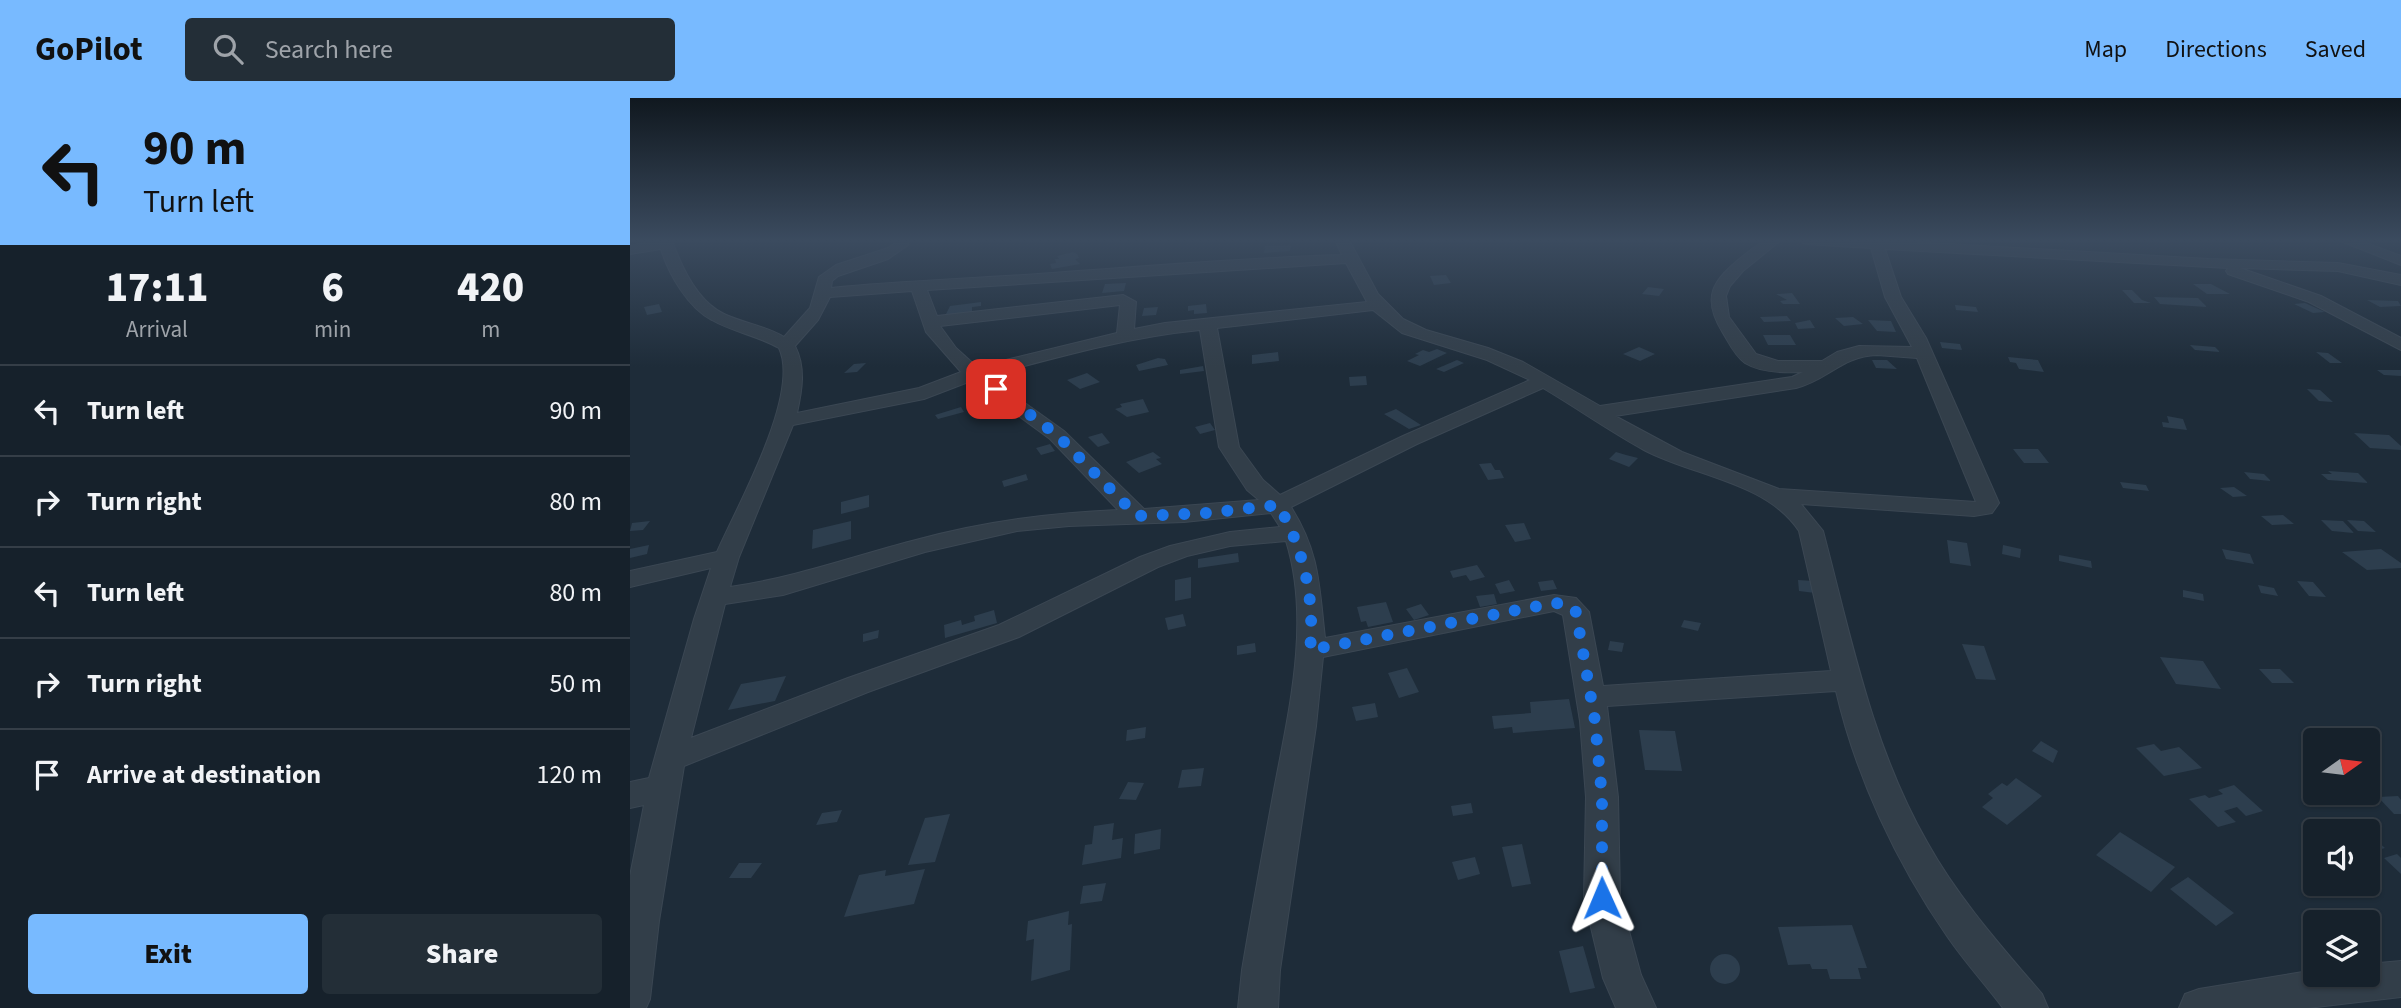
<!DOCTYPE html>
<html lang="en">
<head>
<meta charset="utf-8">
<style>
  body { margin:0; font-family:"Source Sans 3",sans-serif; background:#232e37; color:#f1f3f6; height:100vh; display:flex; flex-direction:column; font-size:26px; white-space:nowrap }
  * { box-sizing:border-box; margin:0 }
  p { font-size:23px; color:#9ea3a9 }
  .icon { flex:none; width:38px; height:38px; fill:none; stroke:currentColor; stroke-width:2; stroke-linecap:round; stroke-linejoin:round }
  .map { position:relative; flex:1; overflow:hidden }
  .panel { display:flex; flex-direction:column; background:#16212b; width:630px }
  .panel>* { flex:none }
  .guide { background:#78baff; color:#111; overflow:hidden }
  .needle { width:46px; rotate:76deg }
  .tools { position:absolute; left:1673px; top:630px; display:grid; gap:14px }
  .tools a { display:grid; place-items:center; width:77px; height:77px; border-radius:7px; background:#16212b; box-shadow:0 2px 5px #0004,0 0 0 2px #353e47; font-size:35px }
  .pin { position:absolute; display:grid; place-items:center; width:60px; height:60px; color:#fff; margin:-30px; border-radius:14px; box-shadow:0 4px 10px #0006 }
  .me { position:absolute; width:77px; margin:-38px; rotate:359deg; stroke-linejoin:round; filter:drop-shadow(0 0 5px #0008) }
  .turn { display:flex; align-items:center; gap:24px; height:147px; padding:0 28px; font-size:32px }
  .turn .icon { width:91px; height:91px; stroke-width:2.5 }
  .turn b { display:block; font-size:49px; line-height:60px }
  .eta { display:flex; justify-content:space-evenly; align-items:center; height:119px; text-align:center }
  .eta b { font-size:42px; font-weight:800; line-height:49px }
  .cta { display:flex; gap:14px; margin-top:auto; padding:14px 28px }
  .cta a { flex:1; height:80px; border-radius:7px; background:#78baff; color:#111; font-size:28px; font-weight:800; line-height:80px; text-align:center }
  .cta a+a { background:#232e37; color:#f1f3f6 }
  ul { padding:0; list-style:none }
  li { display:flex; align-items:center; gap:21px; height:91px; padding:0 28px; border-top:2px solid #353e47 }
  li div { flex:1 }
  li b { display:block; font-size:26px }
  li em { font-style:normal }
  header { display:flex; align-items:center; gap:42px; box-sizing:border-box; height:98px; padding:0 35px; background:#78baff; color:#111 }
  header strong { font-size:33px }
  nav { display:flex; gap:38px; margin-inline-start:auto; font-size:24px }
  .search { width:490px; height:63px; background:#232e37; display:flex; align-items:center; gap:18px; box-sizing:border-box; padding:0 24px; border-radius:7px; color:#9ea3a9; font-size:26px }
  main { display:flex; flex:1; min-height:0 }
  .map>svg:first-child { display:block }
</style>
</head>
<body>
<header>
<strong>GoPilot</strong>
<div class="search"><svg class="icon" aria-label="search" viewBox="0 0 24 24"><circle cx="10" cy="10" r="6"/><path d="M15 15l6 6"/></svg>Search here</div>
<nav><a>Map</a><a>Directions</a><a>Saved</a></nav>
</header>
<main>
<section class="panel">
<div class="guide">
<div class="turn"><svg class="icon" aria-label="left" viewBox="0 0 24 24"><path d="M17 20v-9H6M10 6l-5 5 5 5"/></svg><div><b>90 m</b>Turn left</div></div>
</div>
<div class="eta">
<div><b>17:11</b><p>Arrival</p></div>
<div><b>6</b><p>min</p></div>
<div><b>420</b><p>m</p></div>
</div>
<ul>
<li><svg class="icon" aria-label="left" viewBox="0 0 24 24"><path d="M17 20v-9H6M10 6l-5 5 5 5"/></svg><div><b>Turn left</b></div><em>90 m</em></li>
<li><svg class="icon" aria-label="right" viewBox="0 0 24 24"><path d="M7 20v-9h11M14 6l5 5-5 5"/></svg><div><b>Turn right</b></div><em>80 m</em></li>
<li><svg class="icon" aria-label="left" viewBox="0 0 24 24"><path d="M17 20v-9H6M10 6l-5 5 5 5"/></svg><div><b>Turn left</b></div><em>80 m</em></li>
<li><svg class="icon" aria-label="right" viewBox="0 0 24 24"><path d="M7 20v-9h11M14 6l5 5-5 5"/></svg><div><b>Turn right</b></div><em>50 m</em></li>
<li><svg class="icon" aria-label="arrive" viewBox="0 0 24 24"><path d="M6 21V4h12l-3 4 3 4H6"/></svg><div><b>Arrive at destination</b></div><em>120 m</em></li>
</ul>
<div class="cta"><a>Exit</a><a>Share</a></div>
</section>
<div class="map">
<svg width="1771" height="910" viewBox="0 0 1771 910">
  <rect width="100%" height="100%" fill="#1e2c39"/>
  <!-- building -->
  <path fill="#2d3e4e" d="M661 147 660 153 634 155 635 148Z
    M443 154 447 156 449 160 445 161 450 166 422 171 420 166 426 165 425 161H429L427 158Z
    M816 177 821 185 804 187 800 178Z
    M496 185 494 193 472 195 475 186Z
    M1563 186H1581L1600 196H1577Z
    M1018 189 1034 191 1029 198 1012 196Z
    M1492 192H1502L1512 202 1521 205H1504Z
    M1162 195 1170 206H1153L1150 203 1157 202 1146 196Z
    M1524 199 1568 200 1577 209 1530 206Z
    M1737 202 1768 203 1771 208 1750 209Z
    M351 204V208L342 209V215L315 218 320 208Z
    M1675 205 1695 214 1683 215 1664 206Z
    M29 206 32 214 17 217 14 209Z
    M576 206 577 215 564 216V212L558 213V208Z
    M1325 207 1346 209 1348 214 1326 212Z
    M528 209 526 217 512 218 514 210Z
    M1157 218 1161 223 1134 224 1130 219Z
    M1223 219 1233 226 1214 228 1205 220Z
    M1180 222 1185 230 1168 231 1165 225Z
    M1238 222 1261 223 1266 234 1247 233Z
    M1133 237H1160L1166 247H1138Z
    M1310 244 1330 246 1332 252 1312 250Z
    M1560 247 1585 249 1590 254 1565 252Z
    M1009 249 1025 256 1010 263 993 256Z
    M807 251 817 255 790 268 777 263 789 257 785 256 793 252 799 254Z
    M648 254 649 263 622 266V257Z
    M1686 254 1698 255 1712 265H1700Z
    M1378 259 1408 262 1414 274 1389 271 1386 265 1380 264Z
    M528 260 535 261 538 267 509 273 506 267Z
    M827 262 834 265 814 274 806 271Z
    M1242 262H1257L1267 271 1246 270Z
    M236 265 227 274 214 275 224 266Z
    M573 268 574 273 550 276V272Z
    M1747 272H1771V278L1754 277Z
    M457 275 470 284 450 291 437 282Z
    M736 278 737 287 720 288 719 279Z
    M1677 291 1690 292 1703 304 1689 303Z
    M513 301 519 314 497 319 485 311 492 309 490 306Z
    M331 309 334 314 308 321 305 317Z
    M766 311 791 327 779 331 754 316Z
    M1537 318 1553 321 1557 332 1533 329 1532 324 1539 325Z
    M580 325 585 332 570 336 565 329Z
    M472 335 480 345 468 349 458 339Z
    M1724 335 1759 337 1771 348V352L1740 350Z
    M420 346 425 353 411 357 406 350Z
    M1383 351H1408L1419 365H1394Z
    M523 354 531 360 526 361 532 366 509 375 496 364Z
    M986 354 996 357 1008 360 999 369 979 361Z
    M861 365 865 372H870L874 380 858 382 849 366Z
    M1698 373 1728 375 1738 385 1698 382 1691 376H1702Z
    M1614 374 1634 376 1641 383 1620 381Z
    M396 376 398 382 374 389 372 383Z
    M1490 384 1516 387 1519 393 1493 390Z
    M1604 389 1617 398 1603 399 1590 390Z
    M239 397V409L211 416V404Z
    M1653 417 1664 426 1642 427 1631 418Z
    M1691 422 1713 423 1724 435 1702 433Z
    M1717 422 1734 423 1746 434 1728 433Z
    M20 423 13 432 0 433 2 425Z
    M221 423V441L182 451 183 432Z
    M894 425 901 441 885 444 875 427Z
    M1317 442 1337 445 1341 468 1320 465Z
    M19 447 17 456 0 460V451Z
    M1373 447 1391 451 1390 460 1372 456Z
    M1592 451 1620 456 1624 466 1596 461Z
    M1751 451 1771 465V470L1737 472 1712 454Z
    M608 455 609 464 568 470V461Z
    M1429 457 1461 463 1462 470 1429 463Z
    M847 467 855 479 840 483 836 477 823 480 820 473Z
    M561 479V500L545 503V482Z
    M879 482 885 493 870 496 865 486Z
    M923 482 927 491 911 493 908 484Z
    M1168 482 1183 483 1185 495 1169 493Z
    M1667 483 1683 484 1696 499 1679 498Z
    M1628 487 1644 490 1648 498 1631 495Z
    M1553 492 1573 496 1574 503 1553 499Z
    M864 496 867 506 850 509 846 498Z
    M756 504 763 524 738 529 736 523 731 524 727 509Z
    M791 506 799 517 784 522 776 511Z
    M364 512 367 525 315 540 314 527 331 522 332 527 345 523 344 518Z
    M553 516 556 528 538 532 535 520Z
    M1054 522 1071 525 1068 533 1051 529Z
    M249 532 248 540 233 544V536Z
    M980 543 994 545 992 554 978 552Z
    M625 545 626 554 607 557V548Z
    M1332 546 1354 548 1366 582 1346 581Z
    M1530 559 1573 563 1591 591 1546 586Z
    M777 570 789 594 769 600 758 575Z
    M1629 571H1650L1664 585H1642Z
    M156 578 145 603 98 612 111 586Z
    M939 601 945 630 883 635 882 629 864 631 862 618 901 615 900 604Z
    M745 605 748 619 726 623 722 609Z
    M516 629 515 640 496 643 497 632Z
    M1009 632 1045 633 1052 673 1015 672Z
    M1411 643 1428 653 1423 665 1402 653Z
    M1524 646 1531 653 1549 649 1572 670 1534 678 1506 650Z
    M574 670 571 688 548 690 552 672Z
    M1386 680 1412 698 1377 727 1352 709 1363 700 1358 696 1372 685 1377 688Z
    M498 684 514 685 506 702 489 701Z
    M1604 687 1633 713 1616 718 1607 709 1594 713 1606 724 1588 729 1559 701 1575 697 1579 700 1593 696 1588 692Z
    M1768 698 1771 702V716H1764L1748 699Z
    M841 705 843 715 823 718 821 708Z
    M212 712 207 724 186 727 192 715Z
    M320 716 305 764 278 767 295 720Z
    M484 725 482 742 493 740 491 760 452 767 455 747 462 746 464 728Z
    M531 731 530 751 504 756 505 736Z
    M1490 734 1545 769 1521 794 1466 757Z
    M1738 735 1755 750 1738 755Z
    M892 746 901 786 882 789 872 749Z
    M1767 756 1771 760V776L1754 760Z
    M845 759 850 776 828 782 822 764Z
    M109 765H132L121 780H99Z
    M295 771 284 806 214 819 229 777 256 772 255 778Z
    M1558 779 1604 815 1586 828 1540 791Z
    M476 785 472 803 450 806 453 788Z
    M439 813 438 827 442 826 440 872 401 883 404 841 396 843 398 823Z
    M1222 827 1237 870H1228L1231 881H1200L1197 871H1182L1180 866 1158 867 1148 829Z
    M953 848 965 890 940 895 929 853Z
    M1080 871a15 15 0 1 1 30 0a15 15 0 1 1-30 0Z"/>
  <g fill="none" stroke-linecap="round" stroke-linejoin="round">
    <defs>
      <path id="street" d="M28 142H42C51 168 67 203 94 216 113 225 136 228 154 239L180 210 189 179 206 167 258 150 264 146V142H278V147L258 161 208 178 202 183 201 190C271 183 339 181 408 176 510 169 610 160 712 157L705 142H719L748 196 773 221 796 232 858 250 893 264 970 308 1162 279 1173 274C1155 275 1131 275 1115 265 1105 258 1099 245 1093 235 1071 199 1082 183 1113 158 1127 147 1132 142 1151 142L1113 173 1100 188 1096 198 1099 219 1126 256 1148 263H1192L1207 254 1229 248 1282 249 1255 199 1241 150 1175 146 1168 142H1248L1579 161 1708 165 1771 177V187L1708 173 1610 170 1691 198 1771 240V252L1679 204 1598 176 1596 173 1598 170 1255 151 1271 199 1296 240 1369 405 1362 415 1344 418 1171 406 1193 433C1221 539 1242 648 1297 744 1328 800 1371 848 1412 896L1418 910H1373C1355 886 1334 863 1317 838 1266 764 1226 679 1206 593L977 608 988 699 990 800 1011 877 1026 910H986L973 880 954 800 956 699 950 623 933 517 924 513 693 559 686 628 650 872 648 910H608L612 872C622 812 633 752 644 692 659 612 681 523 656 443L600 448 557 458 528 469 389 539 238 594 54 668 29 823 20 901 16 910H0V778L14 707 0 710V684L19 680 64 521 81 470 0 489V473L87 454C107 408 171 296 149 250 128 238 103 234 82 222 58 210 38 175 31 151L0 156V148ZM716 165 737 204 535 225 504 231 506 204 493 197 307 218 297 192ZM282 193 296 234 331 274 289 290 167 315C172 292 176 270 165 248L188 222 200 199ZM490 207 487 235 347 269 326 250 310 228ZM743 212 772 235 857 262 900 282 773 338 650 397 633 382 609 349 587 230ZM570 232 589 349 617 392 629 402 514 411 434 333 357 278C428 259 498 239 570 232ZM1247 257 1287 260 1346 404 1149 391 1052 354 985 318 1166 290C1198 282 1212 258 1247 257ZM341 283 420 341 488 412C418 415 350 424 282 443 221 459 163 480 100 489L109 459 163 327 294 301ZM913 290C947 310 979 333 1014 352 1063 378 1137 384 1169 433L1201 573 973 588 959 514 946 500 924 497 695 540C689 488 690 455 661 409L787 346ZM641 415 650 429 600 434 540 448 510 459 369 527 218 580 61 640 95 506 153 497 295 454 387 433 439 428 554 424Z
        M1708 142H1728L1771 158V167Z
        M1771 863V899L1678 910H1549L1555 896 1569 891 1685 872V877H1738V866Z"/>
    </defs>
    <!-- street casing -->
    <use href="#street" stroke="#3b4753" stroke-width="2"/>
    <!-- street -->
    <use href="#street" fill="#323e49" fill-rule="evenodd"/>
  </g>
  <!-- sky -->
  <linearGradient id="sky" x2="0" y2="1"><stop stop-color="#10181f"/><stop offset="0.53" stop-color="#3b4b5f"/><stop offset="1" stop-color="#3b4b5f" stop-opacity="0"/></linearGradient>
  <rect width="1771" height="269" fill="url(#sky)"/>
  <g fill="none" stroke-linecap="round" stroke-linejoin="round">
    <!-- route -->
    <path stroke="#1a73e8" stroke-width="12" stroke-dasharray="0 21.6" d="M366 291 427 337 507 418 578 415 648 407C674 451 685 501 680 552L924 505 937 506 946 514 965 623 972 699V800"/>
  </g>
</svg>
<div class="tools">
<a><svg class="needle" viewBox="-14 -14 28 28"><path d="M0-13l5 13h-10z" fill="#e53935"/><path d="M0 13l5-13h-10z" fill="#9ea3a9"/></svg></a>
<a><svg class="icon" aria-label="sound" viewBox="0 0 24 24"><path d="M4 9h4l5-4v14l-5-4H4zM17 9q2 3 0 6"/></svg></a>
<a><svg class="icon" aria-label="layers" viewBox="0 0 24 24"><path d="M12 4l9 5-9 5-9-5zM3 14l9 5 9-5"/></svg></a>
</div>
<div class="pin" style="left:366px;top:291px;background:#d93025"><svg class="icon" aria-label="arrive" viewBox="0 0 24 24"><path d="M6 21V4h12l-3 4 3 4H6"/></svg></div>
<svg class="me" style="left:972px;top:800px" viewBox="-20 -20 40 40"><path d="M0-17L14 15 0 8-14 15z" fill="#1a73e8" stroke="#fff" stroke-width="4"/></svg>
</div>
</main>
</body>
</html>
